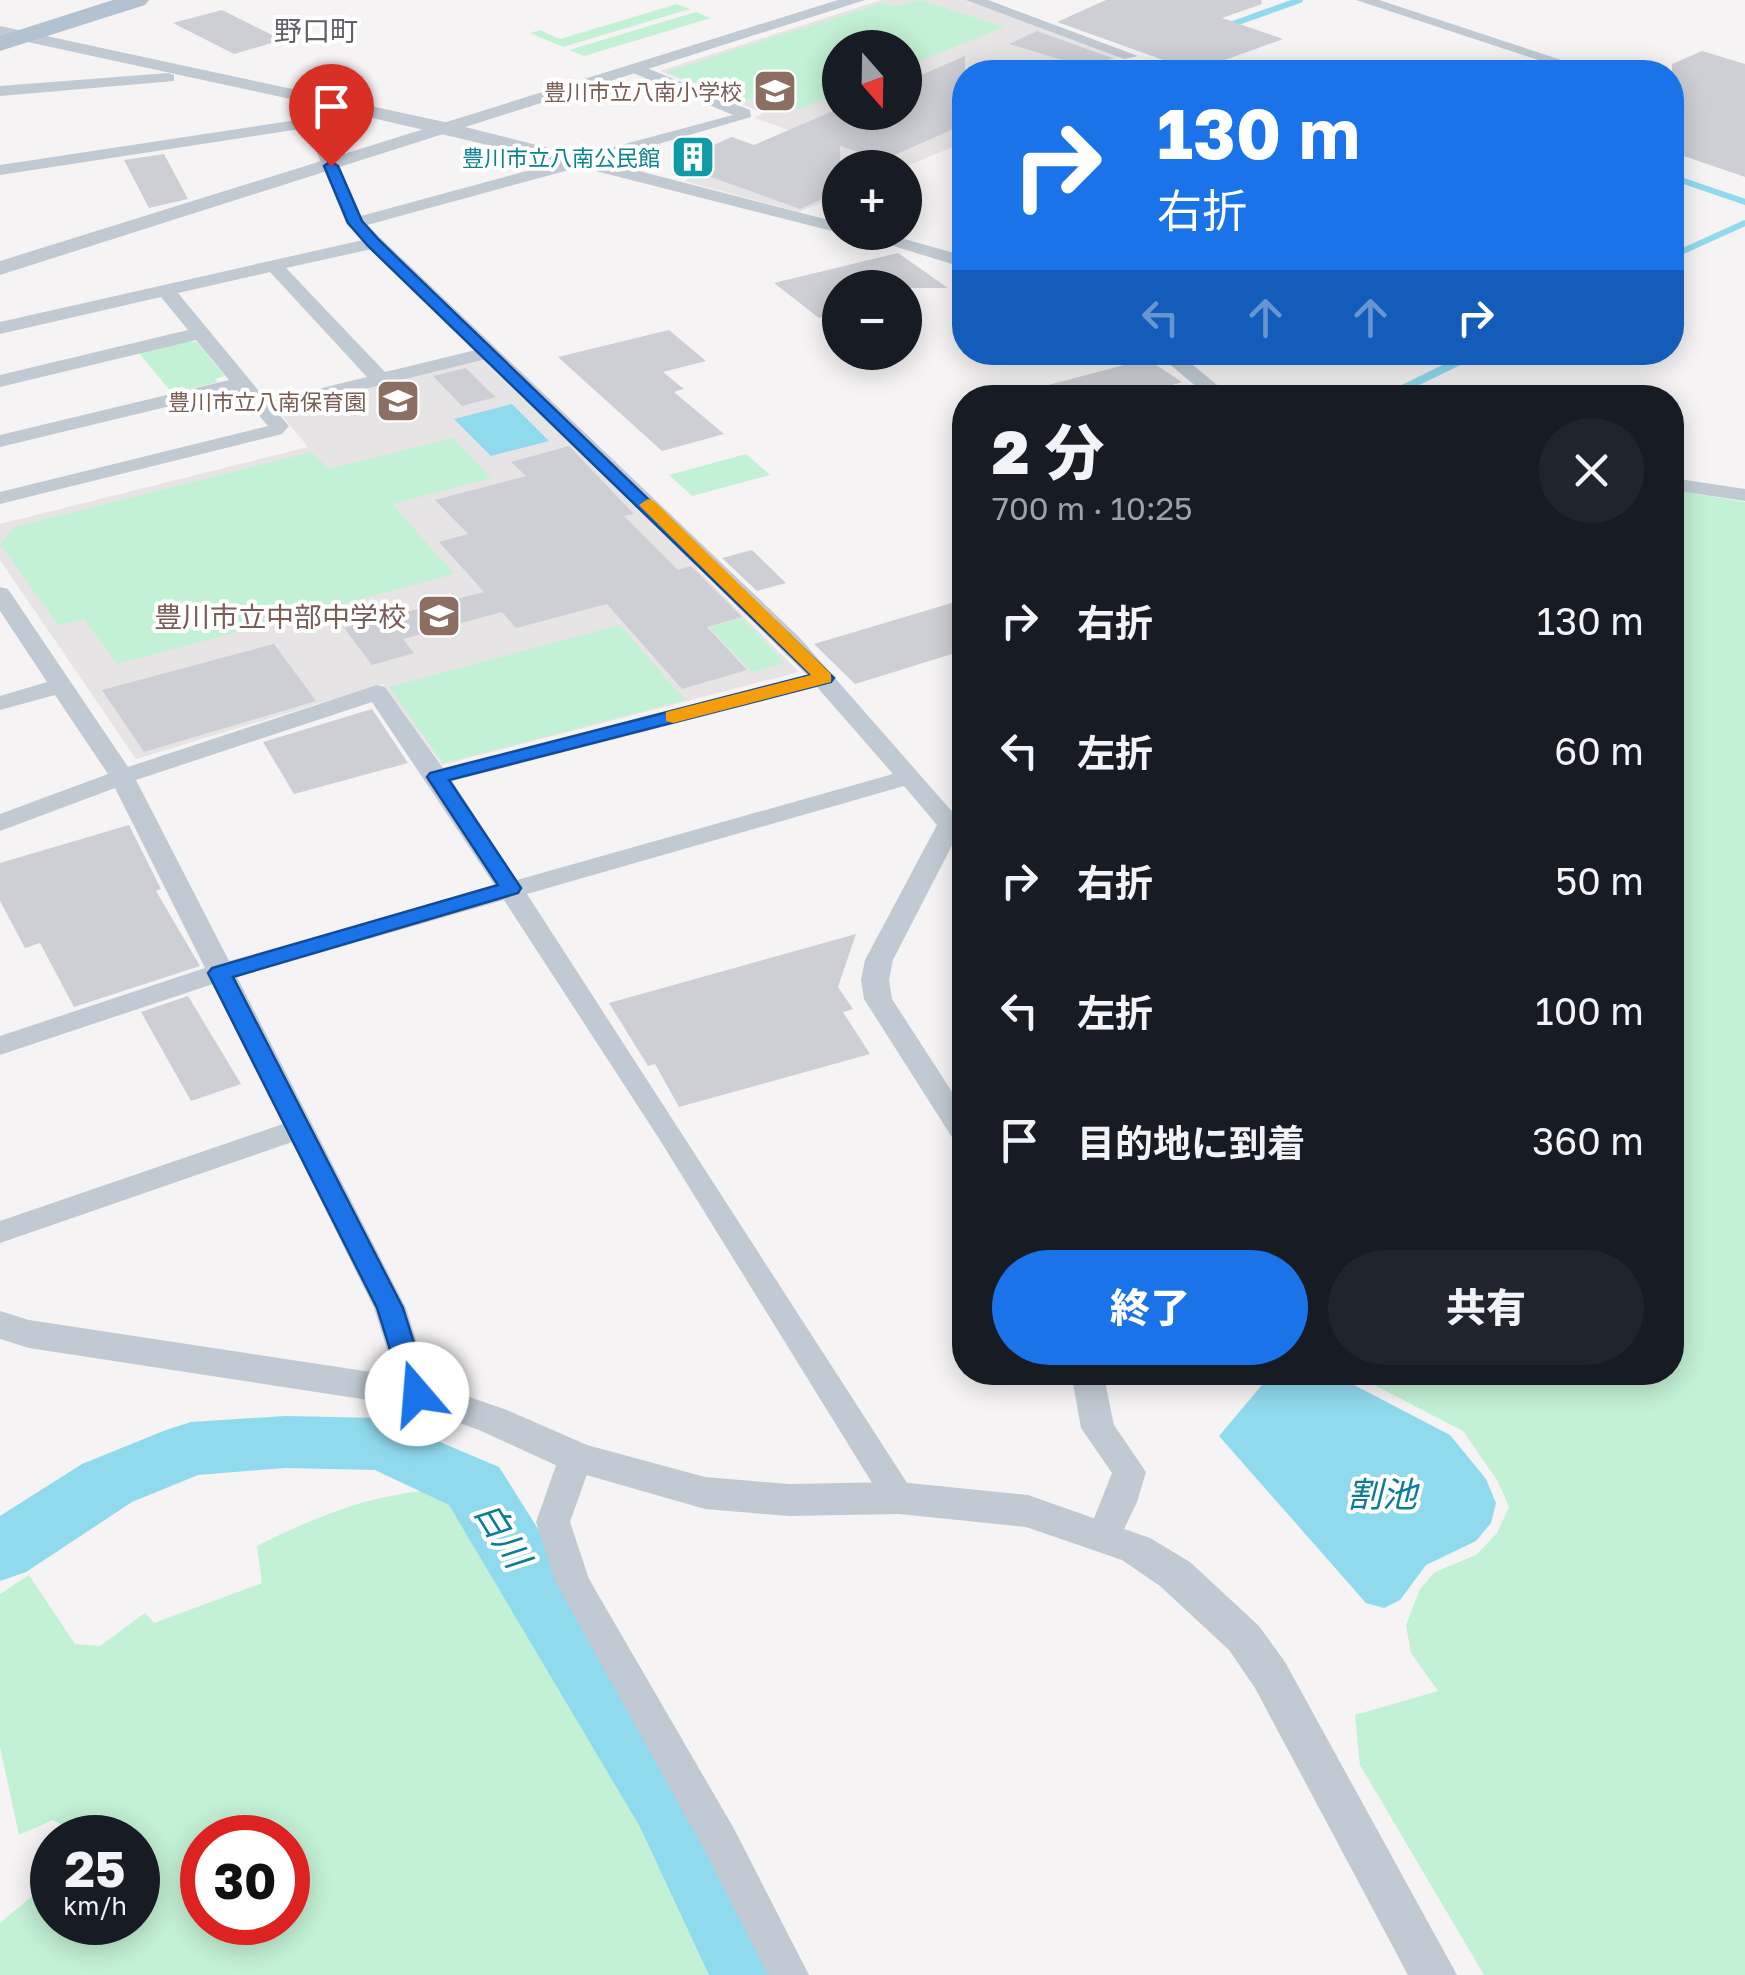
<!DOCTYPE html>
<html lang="ja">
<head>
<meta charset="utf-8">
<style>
  body { margin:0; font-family:"Golos Text","Noto Sans JP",sans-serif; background:#20242c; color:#f1f3f6; height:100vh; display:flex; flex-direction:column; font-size:38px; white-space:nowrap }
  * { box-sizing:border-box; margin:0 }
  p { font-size:32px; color:#9ea1a6 }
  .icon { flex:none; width:55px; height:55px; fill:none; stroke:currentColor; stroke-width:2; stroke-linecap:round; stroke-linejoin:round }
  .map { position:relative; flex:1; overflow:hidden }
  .sheet { position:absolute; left:952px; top:385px; width:732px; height:1000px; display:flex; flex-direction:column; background:#171b24; border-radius:40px; box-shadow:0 5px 25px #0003 }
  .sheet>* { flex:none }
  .banner { position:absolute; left:952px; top:60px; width:732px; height:305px; border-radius:40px; box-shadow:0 5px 25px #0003; background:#1a73e8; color:#fff; overflow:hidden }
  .needle { width:65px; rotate:160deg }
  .buttons { position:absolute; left:822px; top:30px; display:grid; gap:20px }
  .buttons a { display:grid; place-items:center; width:100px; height:100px; border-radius:50%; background:#171b24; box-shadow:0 5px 25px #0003; font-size:50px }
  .speed { position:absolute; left:30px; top:1815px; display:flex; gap:20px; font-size:50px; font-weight:700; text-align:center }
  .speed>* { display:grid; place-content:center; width:130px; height:130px; border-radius:50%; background:#171b24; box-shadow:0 5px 25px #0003; line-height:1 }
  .speed small { font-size:25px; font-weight:400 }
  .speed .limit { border:15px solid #d22; background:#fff; color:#111 }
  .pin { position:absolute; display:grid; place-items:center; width:85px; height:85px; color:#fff; margin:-102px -42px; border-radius:50% 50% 50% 0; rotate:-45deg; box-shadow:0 0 10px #0007 }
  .pin .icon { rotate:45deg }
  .me { position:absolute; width:110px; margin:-55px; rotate:342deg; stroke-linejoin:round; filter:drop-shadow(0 0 8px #0008) }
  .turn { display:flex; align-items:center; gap:35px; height:210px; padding:0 40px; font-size:45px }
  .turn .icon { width:130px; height:130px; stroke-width:2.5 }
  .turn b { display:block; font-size:70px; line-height:85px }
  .lanes { display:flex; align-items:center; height:95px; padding:0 40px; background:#0003; justify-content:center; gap:50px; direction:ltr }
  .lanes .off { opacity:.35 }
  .round { display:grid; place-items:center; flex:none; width:105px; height:105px; border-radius:52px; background:#20242c }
  .summary { display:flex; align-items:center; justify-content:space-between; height:170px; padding:0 40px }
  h1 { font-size:60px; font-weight:800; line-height:75px }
  .action { display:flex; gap:20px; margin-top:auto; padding:20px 40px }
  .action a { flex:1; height:115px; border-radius:60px; background:#1a73e8; color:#fff; font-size:40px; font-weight:800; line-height:115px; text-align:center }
  .action a+a { background:#20242c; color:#f1f3f6 }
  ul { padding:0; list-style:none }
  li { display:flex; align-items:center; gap:30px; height:130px; padding:0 40px }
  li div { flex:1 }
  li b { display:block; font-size:38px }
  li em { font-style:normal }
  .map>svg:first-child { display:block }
</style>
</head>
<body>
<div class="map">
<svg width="1745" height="1975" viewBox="0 0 1745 1975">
  <rect width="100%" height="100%" fill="#f5f3f3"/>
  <!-- education -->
  <path fill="#e6e4e5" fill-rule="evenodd" d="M881 0H969L1122 55 1092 72H965V142L904 167 840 168V195L799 212 684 181 795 132 754 118 763 113 660 71ZM840 48H905V112H840Z
    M481 358 696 563V568L799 672 442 765 383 684 136 759 0 560V524L308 447 277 409Z"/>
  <!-- green -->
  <path fill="#c3f1d5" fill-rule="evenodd" d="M920 0 1004 27 905 67V48H840V93L800 109 772 98 734 100 666 72 882 3 895 7Z
    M677 4 690 9 563 47 530 33 540 30 560 39Z
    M696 12 711 18 584 56 569 50Z
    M189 341 197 342 225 376 215 379 218 382 172 393 139 353Z
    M453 438 491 478 392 504 454 574 117 664 84 619 58 625 0 544 15 527 311 452 329 469Z
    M746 454 770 475 692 496 669 475Z
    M1673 490 1745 502V1975H1484L1360 1765 1355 1715 1438 1691 1411 1653 1406 1625 1420 1589 1435 1572 1476 1555 1497 1533 1509 1507 1497 1480 1463 1431 1351 1373 1672 1372Z
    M742 618 785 663 752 672 709 627Z
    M620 625 685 700 443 763 389 687Z
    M423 1491 453 1499 470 1516 548 1630 656 1804 707 1904 726 1975H0V1923L52 1879V1922H138V1838L82 1837 53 1820 19 1835 0 1747V1594L29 1575 75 1644 100 1646 145 1613 154 1623 262 1583 257 1546C311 1519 363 1497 423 1491ZM202 1838H288V1922H202Z"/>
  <!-- water -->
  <path fill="#90daee" d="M512 404 549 441 491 456 454 419Z
    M1272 1373H1331L1450 1435 1486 1479 1496 1503 1491 1523 1476 1541 1426 1565 1400 1600 1384 1608 1366 1603 1219 1436Z"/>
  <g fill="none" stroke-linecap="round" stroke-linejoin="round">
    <!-- stream-far1 -->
    <path stroke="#90daee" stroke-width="6" d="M1227 26 1300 0
      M1672 177 1745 202
      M1672 256 1745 223"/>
    <!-- stream -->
    <path stroke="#90daee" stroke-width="8" d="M1384 398 1478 352"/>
    <!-- river -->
    <path fill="#90daee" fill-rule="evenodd" d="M285 1416 383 1418 499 1467 697 1781 793 1975H709L640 1827 449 1505 375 1470 285 1468 198 1475 132 1502 26 1572 0 1581V1516L82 1464 166 1430 191 1422Z"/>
  </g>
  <!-- building -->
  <path fill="#cdcfd5" d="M1106 0H1261L1262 4 1222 18 1283 39 1194 71 1057 22Z
    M222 10 282 40 234 54 173 23Z
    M1037 31 1112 58 1089 68 1009 44Z
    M1702 51 1745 64V177L1672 152V64Z
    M965 56V124L883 160 840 146V191L800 209 672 163 732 137 754 145 840 108V112H905V82Z
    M164 154 188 199 149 208 124 160Z
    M898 253 948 288H840V312L819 318 774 283Z
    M669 330 706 361 663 372 684 389 674 392 724 434 662 451 558 357Z
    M1147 359 1182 382 1126 398H1034L1033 389Z
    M466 368 488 390 496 397 462 406 433 376Z
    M569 446 634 514 624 516 678 570 691 566 742 617 707 627 747 670 682 689 607 604 516 628 502 612 403 639 414 653 372 665 344 628 484 592 439 542 468 534 435 500 526 476 511 462Z
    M752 550 786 583 757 591 722 558Z
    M965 599V650L855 684 814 644Z
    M274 644 316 701 144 752 102 690Z
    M372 709 408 763 294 794 263 742Z
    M129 825 161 889 156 891 200 966 74 1007 40 943 25 948 0 901V863Z
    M856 934 838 987 853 1009 843 1012 870 1054 679 1107 655 1064 648 1066 609 1003Z
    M188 996 241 1084 191 1101 141 1012Z"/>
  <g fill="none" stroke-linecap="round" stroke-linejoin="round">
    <!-- minor -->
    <path fill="#c1cad2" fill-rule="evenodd" d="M966 0H988L1138 56 1124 59Z
      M1356 0H1379L1598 72H1575Z
      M0 26 449 123 580 156 733 115 631 72 629 69 637 64 750 110 751 117 600 161 840 223V232H844L840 233 580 167 367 225 799 637 963 824 893 960 889 980 892 999 965 1112V1145L955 1142 864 999 861 980 865 960 937 825 904 786 527 894 911 1489 916 1498 911 1507 899 1511 887 1507 658 1137 504 900 237 977 406 1308 433 1393 429 1402 417 1405 405 1402 401 1393 374 1308 292 1142 0 1243V1221L283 1124 213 984 0 1055V1036L205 968 115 788 0 831V814L108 774 55 695 0 710V696L47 682 0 611V587L8 589 128 767 377 685 385 687 443 768 807 675 486 359 276 411 289 426 282 434 0 504V492L268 426 253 408 256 404 367 377 270 272 178 293 258 390V398H244L237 390 0 447V435L229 380 196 340 0 387V375L188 330 161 297 0 334V322L363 240 346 223 307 128 0 175V165L303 119 295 100 0 36ZM313 104 560 162 361 216ZM372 249 476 350 385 372 286 268ZM817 687 893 774 517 880 452 781ZM372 702 495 886 229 961 136 780Z
      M168 73 174 75V81L0 96V86Z
      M848 232H879L965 256V268Z
      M1155 352H1177L1233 398H1210Z
      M1672 478 1745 489V501L1672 490Z
      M1071 1372H1103L1114 1425 1146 1472 1137 1502 1116 1546 1104 1550 1092 1546 1087 1536 1112 1473 1081 1428Z
      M576 1444 588 1448 593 1457 570 1522 589 1579 733 1827 809 1975H768L705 1851 555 1581 536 1522 559 1457 564 1448Z"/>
    <!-- tertiary -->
    <path fill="#c1cad2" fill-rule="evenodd" d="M838 0H865L0 275V261Z
      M0 1311 29 1320 417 1379 507 1410 587 1445 705 1477 789 1484 899 1482 1028 1495 1150 1538 1190 1562 1259 1626 1285 1662 1457 1975H1408L1255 1688 1229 1650 1160 1586 1122 1560 1026 1527 899 1514 789 1516 705 1509 562 1468 479 1430 414 1407 29 1348 0 1339Z"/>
    <!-- primary -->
    <path fill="#b3c2d1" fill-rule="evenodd" d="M113 0H149L145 5 0 51V36Z"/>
  </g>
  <!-- route -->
  <path fill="#1a73e8" stroke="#114b97" stroke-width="2.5" d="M331 161 338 166 362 221 379 240 834 678 831 682 449 780 521 888 518 893 233 977 403 1308 430 1394 427 1401H407L404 1394 377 1308 208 973 212 968 498 885 427 777 430 773 811 675 368 246 348 223 324 166Z"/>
  <!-- slow -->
  <path fill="#f59e0b" d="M648 499 654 501 831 674V682L673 723 666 721V712L811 675 642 508 639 505Z"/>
  <!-- icons -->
  <defs>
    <symbol id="school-square" viewBox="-11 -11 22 22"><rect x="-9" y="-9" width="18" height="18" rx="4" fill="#8d6e63" stroke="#fff"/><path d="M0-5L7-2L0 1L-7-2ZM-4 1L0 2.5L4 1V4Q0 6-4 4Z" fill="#fff"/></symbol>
    <symbol id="building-square" viewBox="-11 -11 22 22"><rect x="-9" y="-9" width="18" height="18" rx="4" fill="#0f9aa8" stroke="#fff"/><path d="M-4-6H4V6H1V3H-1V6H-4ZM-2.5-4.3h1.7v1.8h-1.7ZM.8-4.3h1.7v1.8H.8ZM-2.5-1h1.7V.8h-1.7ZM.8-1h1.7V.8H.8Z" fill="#fff"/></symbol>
  </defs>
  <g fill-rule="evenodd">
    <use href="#school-square" x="750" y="66" width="50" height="50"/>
    <use href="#building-square" x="668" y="132" width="50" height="50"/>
    <use href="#school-square" x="373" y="376" width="50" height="50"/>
    <use href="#school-square" x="414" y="591" width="50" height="50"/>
  </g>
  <g text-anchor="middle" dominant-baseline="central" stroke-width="8" stroke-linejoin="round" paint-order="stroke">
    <!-- far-education labels -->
    <g font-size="22" fill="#785e54" stroke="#fff" text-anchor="end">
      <text x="742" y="91">豊川市立八南小学校</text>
      <text x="366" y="401">豊川市立八南保育園</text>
    </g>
    <!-- far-culture labels -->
    <g font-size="22" fill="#0d838f" stroke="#fff" text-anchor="end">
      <text x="660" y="157">豊川市立八南公民館</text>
    </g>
    <!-- far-quarter labels -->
    <g font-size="28" fill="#5f6368" stroke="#fff">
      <text x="316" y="30">野口町</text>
    </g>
    <!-- education labels -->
    <g font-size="28" fill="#785e54" stroke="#fff" text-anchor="end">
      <text x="406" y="616">豊川市立中部中学校</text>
    </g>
    <!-- near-water labels -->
    <g font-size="35" font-style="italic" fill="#0c7c9b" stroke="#fff">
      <text x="1382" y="1494">割池</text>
      <text transform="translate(503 1534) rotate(58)">白川</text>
    </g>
  </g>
</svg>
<div class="buttons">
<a><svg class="needle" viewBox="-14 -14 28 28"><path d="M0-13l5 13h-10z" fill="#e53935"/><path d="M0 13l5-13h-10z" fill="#9ea1a6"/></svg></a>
<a>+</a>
<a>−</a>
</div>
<div class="speed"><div>25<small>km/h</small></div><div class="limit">30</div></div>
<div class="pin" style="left:331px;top:166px;background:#d93025"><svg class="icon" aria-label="arrive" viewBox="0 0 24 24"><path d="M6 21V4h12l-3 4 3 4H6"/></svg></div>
<svg class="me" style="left:417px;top:1394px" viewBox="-20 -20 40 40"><circle r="19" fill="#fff"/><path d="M0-13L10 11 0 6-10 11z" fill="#1a73e8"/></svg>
<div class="banner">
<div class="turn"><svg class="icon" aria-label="right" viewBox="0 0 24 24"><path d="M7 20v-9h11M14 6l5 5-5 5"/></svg><div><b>130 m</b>右折</div></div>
<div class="lanes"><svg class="icon off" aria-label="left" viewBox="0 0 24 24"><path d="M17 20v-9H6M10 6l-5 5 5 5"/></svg><svg class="icon off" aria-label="ahead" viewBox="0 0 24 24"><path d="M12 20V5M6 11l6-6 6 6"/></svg><svg class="icon off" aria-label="ahead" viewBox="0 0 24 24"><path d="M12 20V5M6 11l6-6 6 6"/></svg><svg class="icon" aria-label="right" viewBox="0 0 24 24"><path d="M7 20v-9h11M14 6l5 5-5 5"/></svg></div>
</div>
<section class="sheet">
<div class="summary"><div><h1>2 分</h1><p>700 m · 10:25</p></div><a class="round"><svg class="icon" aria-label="close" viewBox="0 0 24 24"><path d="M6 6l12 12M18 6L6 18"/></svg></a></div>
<ul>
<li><svg class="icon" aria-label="right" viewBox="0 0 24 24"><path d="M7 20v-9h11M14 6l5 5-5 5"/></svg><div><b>右折</b></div><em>130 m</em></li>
<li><svg class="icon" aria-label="left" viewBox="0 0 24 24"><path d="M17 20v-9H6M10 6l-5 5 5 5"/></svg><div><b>左折</b></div><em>60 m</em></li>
<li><svg class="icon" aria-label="right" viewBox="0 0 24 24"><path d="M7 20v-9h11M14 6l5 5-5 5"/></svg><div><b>右折</b></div><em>50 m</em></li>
<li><svg class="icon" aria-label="left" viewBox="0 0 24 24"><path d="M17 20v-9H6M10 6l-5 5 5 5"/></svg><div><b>左折</b></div><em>100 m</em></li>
<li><svg class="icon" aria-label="arrive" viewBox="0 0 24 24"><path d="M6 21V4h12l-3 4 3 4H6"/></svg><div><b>目的地に到着</b></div><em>360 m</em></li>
</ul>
<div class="action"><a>終了</a><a>共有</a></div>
</section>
</div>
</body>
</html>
